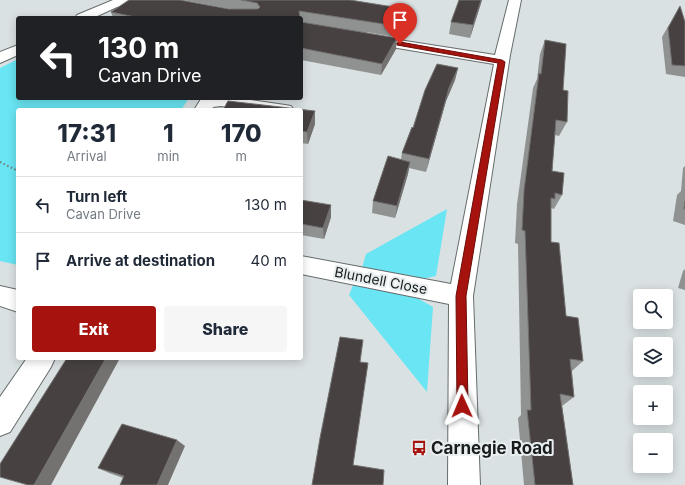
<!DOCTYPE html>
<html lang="en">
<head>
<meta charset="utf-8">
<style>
  body { margin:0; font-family:Inter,sans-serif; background:#f6f6f7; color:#1f2937; height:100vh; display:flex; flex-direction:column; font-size:15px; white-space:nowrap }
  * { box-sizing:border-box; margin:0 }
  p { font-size:13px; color:#747a83 }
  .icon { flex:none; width:22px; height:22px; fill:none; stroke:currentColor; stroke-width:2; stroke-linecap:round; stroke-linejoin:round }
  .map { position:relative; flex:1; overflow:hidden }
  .sheet { position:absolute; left:16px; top:108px; width:287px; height:252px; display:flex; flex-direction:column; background:#fff; border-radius:4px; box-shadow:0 2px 10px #0003 }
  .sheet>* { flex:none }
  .top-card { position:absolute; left:16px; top:16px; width:287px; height:84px; border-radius:4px; box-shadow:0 2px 10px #0003; background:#202124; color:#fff; overflow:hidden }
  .fabs { position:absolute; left:633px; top:289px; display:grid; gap:8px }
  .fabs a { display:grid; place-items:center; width:40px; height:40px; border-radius:4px; background:#fff; box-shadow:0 2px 10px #0003; font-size:20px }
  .pin { position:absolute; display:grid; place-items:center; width:34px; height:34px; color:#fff; margin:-41px -17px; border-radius:50% 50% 50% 0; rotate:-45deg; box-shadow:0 0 4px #0007 }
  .pin .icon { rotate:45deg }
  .me { position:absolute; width:44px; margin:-22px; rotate:359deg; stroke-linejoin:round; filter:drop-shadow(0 0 3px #0008) }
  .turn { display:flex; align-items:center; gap:14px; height:84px; padding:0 16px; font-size:18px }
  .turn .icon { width:52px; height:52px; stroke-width:2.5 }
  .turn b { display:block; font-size:28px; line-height:34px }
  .eta { display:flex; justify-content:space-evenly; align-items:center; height:68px; text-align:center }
  .eta b { font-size:24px; font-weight:800; line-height:28px }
  .action { display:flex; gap:8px; margin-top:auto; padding:8px 16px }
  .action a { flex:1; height:46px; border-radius:4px; background:#a6120d; color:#fff; font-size:16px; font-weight:800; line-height:46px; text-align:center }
  .action a+a { background:#f6f6f7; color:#1f2937 }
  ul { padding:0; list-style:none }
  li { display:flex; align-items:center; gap:12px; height:56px; padding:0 16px; border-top:1px solid #e0e1e3 }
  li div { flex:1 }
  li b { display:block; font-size:15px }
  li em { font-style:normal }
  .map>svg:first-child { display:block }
</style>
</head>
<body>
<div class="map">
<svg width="685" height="485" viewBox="0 0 685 485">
  <rect width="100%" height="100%" fill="#dae1e2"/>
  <!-- green -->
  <path fill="#69e5f3" d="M18 59V98H189L181 110H18V265L0 261V68Z
    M447 209 436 276 422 279 362 268 366 254Z
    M354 283 412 295 433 307 427 392 349 295Z"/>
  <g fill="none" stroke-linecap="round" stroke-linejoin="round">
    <defs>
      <path id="minor" d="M113 0H136L135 3 117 7 93 18H75L77 15Z
        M509 0H521L510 55 473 296 480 485H448L449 304 301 274V256L451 284 494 64 367 43 362 42 360 39 362 36 367 35 495 55Z
        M18 45V55L0 63V52Z
        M207 98H236L285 105 291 106 294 110H248L221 106 213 107 212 110H194L201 99Z
        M0 286 18 290V312L0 306Z
        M27 358H55L51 367 10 432 0 436V397Z"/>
    </defs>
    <!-- minor casing -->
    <use href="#minor" stroke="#666c6c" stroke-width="2"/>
    <!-- path -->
    <path stroke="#737878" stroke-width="2" stroke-dasharray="1.5 2.5" stroke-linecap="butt" d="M0 162 18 171"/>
    <!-- minor -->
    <use href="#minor" fill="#fff" fill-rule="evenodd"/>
  </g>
  <!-- wall -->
  <path fill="#909292" d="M183 0H350L412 10 411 21 402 38 366 32 396 49 381 75 301 60V18H113L111 12 231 9Z
    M482 0 470 38 449 34 451 22Z
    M680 6 685 22V77L666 74 662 37Z
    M545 40 563 90 567 122 559 136 555 135 552 171 562 195 554 209 551 208V242L566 316 583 361 572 371 574 397 562 406 573 485H524L518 418 521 415 518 244 515 243 517 204 533 88 537 79 540 54Z
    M458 68 455 80 446 101 426 172 409 168 408 174 395 218 372 213 373 201 401 159 402 153 413 128Z
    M301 110 315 124 308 144 301 143Z
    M685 166V225L673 221 677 195 681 191 683 168Z
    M301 200 331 217 324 239 301 235Z
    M685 269V290L678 288 683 271Z
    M185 446 123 478 109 473 98 468Z"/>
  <!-- shaded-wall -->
  <path fill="#737271" d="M481 0H482L470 38 473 25Z
    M412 10 411 21 402 38 403 27Z
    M397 38 396 49 381 75 382 64Z
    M458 68 455 80 446 101 426 172 429 159 449 88Z
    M315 111V124L308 144 307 132Z
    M410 162 408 174 395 218 397 206Z
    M331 205V217L324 239 323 228Z
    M106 358H120L51 485H34Z
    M177 440 185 446 168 485H157Z"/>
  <!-- building -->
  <path fill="#474241" stroke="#737271" d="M129 0H180L229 9H258L260 7 257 3 241 0H350L412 10 403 27 299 11 300 18H140L111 12Z
    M459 0H481L473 25 451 22Z
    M680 6 685 22V66L672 65 668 28Z
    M301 22 397 38 382 64 301 48Z
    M545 40 566 44 563 90 568 91 567 122 556 120 552 171 564 173 562 195 555 193V199L551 198V242L559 243 566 316 578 318 583 361 570 359 574 397 560 394 573 485H535L527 410H531L525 231 522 230 524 190 539 73 541 74Z
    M437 64 458 68 449 88 429 159 402 153 412 127 413 128 425 90Z
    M228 101 315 111 307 132 301 131V110H223Z
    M388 156 410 162 397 206 373 201Z
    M301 200 331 205 323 228 301 224Z
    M685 201V209H684Z
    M340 337 363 340 360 362 368 363 353 465 384 470 383 485H312L320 438Z
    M67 358H106L34 485H28L0 477V464Z
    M122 424 177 440 157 485H120L124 476 98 468Z"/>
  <!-- route -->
  <path fill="#a6120d" stroke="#6c0c08" d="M400 42 502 60 505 62 466 296 468 406 467 410 462 412 458 410 457 406 456 296 498 63 397 45V43Z"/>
  <!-- icons -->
  <defs>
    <symbol id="bus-bare" viewBox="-9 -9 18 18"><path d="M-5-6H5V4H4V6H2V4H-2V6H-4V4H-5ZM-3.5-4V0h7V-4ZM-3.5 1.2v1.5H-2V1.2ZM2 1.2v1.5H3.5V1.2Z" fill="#a6120d" stroke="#e8eeef" stroke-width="2.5" paint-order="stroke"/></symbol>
  </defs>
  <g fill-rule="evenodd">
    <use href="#bus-bare" x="408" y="437" width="22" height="22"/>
  </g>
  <g text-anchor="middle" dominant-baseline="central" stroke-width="4" stroke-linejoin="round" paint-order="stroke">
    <!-- street labels -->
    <g font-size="14" fill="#1a1c1c" stroke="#e8eeef">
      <text transform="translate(381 280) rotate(11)">Blundell Close</text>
    </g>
    <!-- near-poi labels -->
    <g font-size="17" font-weight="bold" fill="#1a1c1c" stroke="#e8eeef" text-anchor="start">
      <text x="431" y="448">Carnegie Road</text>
    </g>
  </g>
</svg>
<div class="fabs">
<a><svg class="icon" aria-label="search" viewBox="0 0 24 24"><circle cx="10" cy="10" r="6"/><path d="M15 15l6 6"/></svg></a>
<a><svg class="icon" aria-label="layers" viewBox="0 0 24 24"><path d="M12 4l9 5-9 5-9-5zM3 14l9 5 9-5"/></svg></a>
<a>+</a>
<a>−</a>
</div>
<div class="pin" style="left:400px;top:44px;background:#d93025"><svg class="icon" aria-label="arrive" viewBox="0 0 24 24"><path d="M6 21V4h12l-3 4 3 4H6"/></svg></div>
<svg class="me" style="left:462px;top:406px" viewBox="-20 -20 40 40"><path d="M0-17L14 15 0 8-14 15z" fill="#a6120d" stroke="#fff" stroke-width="4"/></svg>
<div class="top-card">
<div class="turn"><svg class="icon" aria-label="left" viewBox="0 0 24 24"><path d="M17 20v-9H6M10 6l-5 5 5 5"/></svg><div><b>130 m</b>Cavan Drive</div></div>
</div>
<section class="sheet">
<div class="eta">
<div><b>17:31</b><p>Arrival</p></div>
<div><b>1</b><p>min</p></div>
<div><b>170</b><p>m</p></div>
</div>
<ul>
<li><svg class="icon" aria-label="left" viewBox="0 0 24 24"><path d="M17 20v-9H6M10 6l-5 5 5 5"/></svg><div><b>Turn left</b><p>Cavan Drive</p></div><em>130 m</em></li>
<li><svg class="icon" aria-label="arrive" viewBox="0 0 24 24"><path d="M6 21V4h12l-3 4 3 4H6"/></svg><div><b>Arrive at destination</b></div><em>40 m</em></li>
</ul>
<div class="action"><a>Exit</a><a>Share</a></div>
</section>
</div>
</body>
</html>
